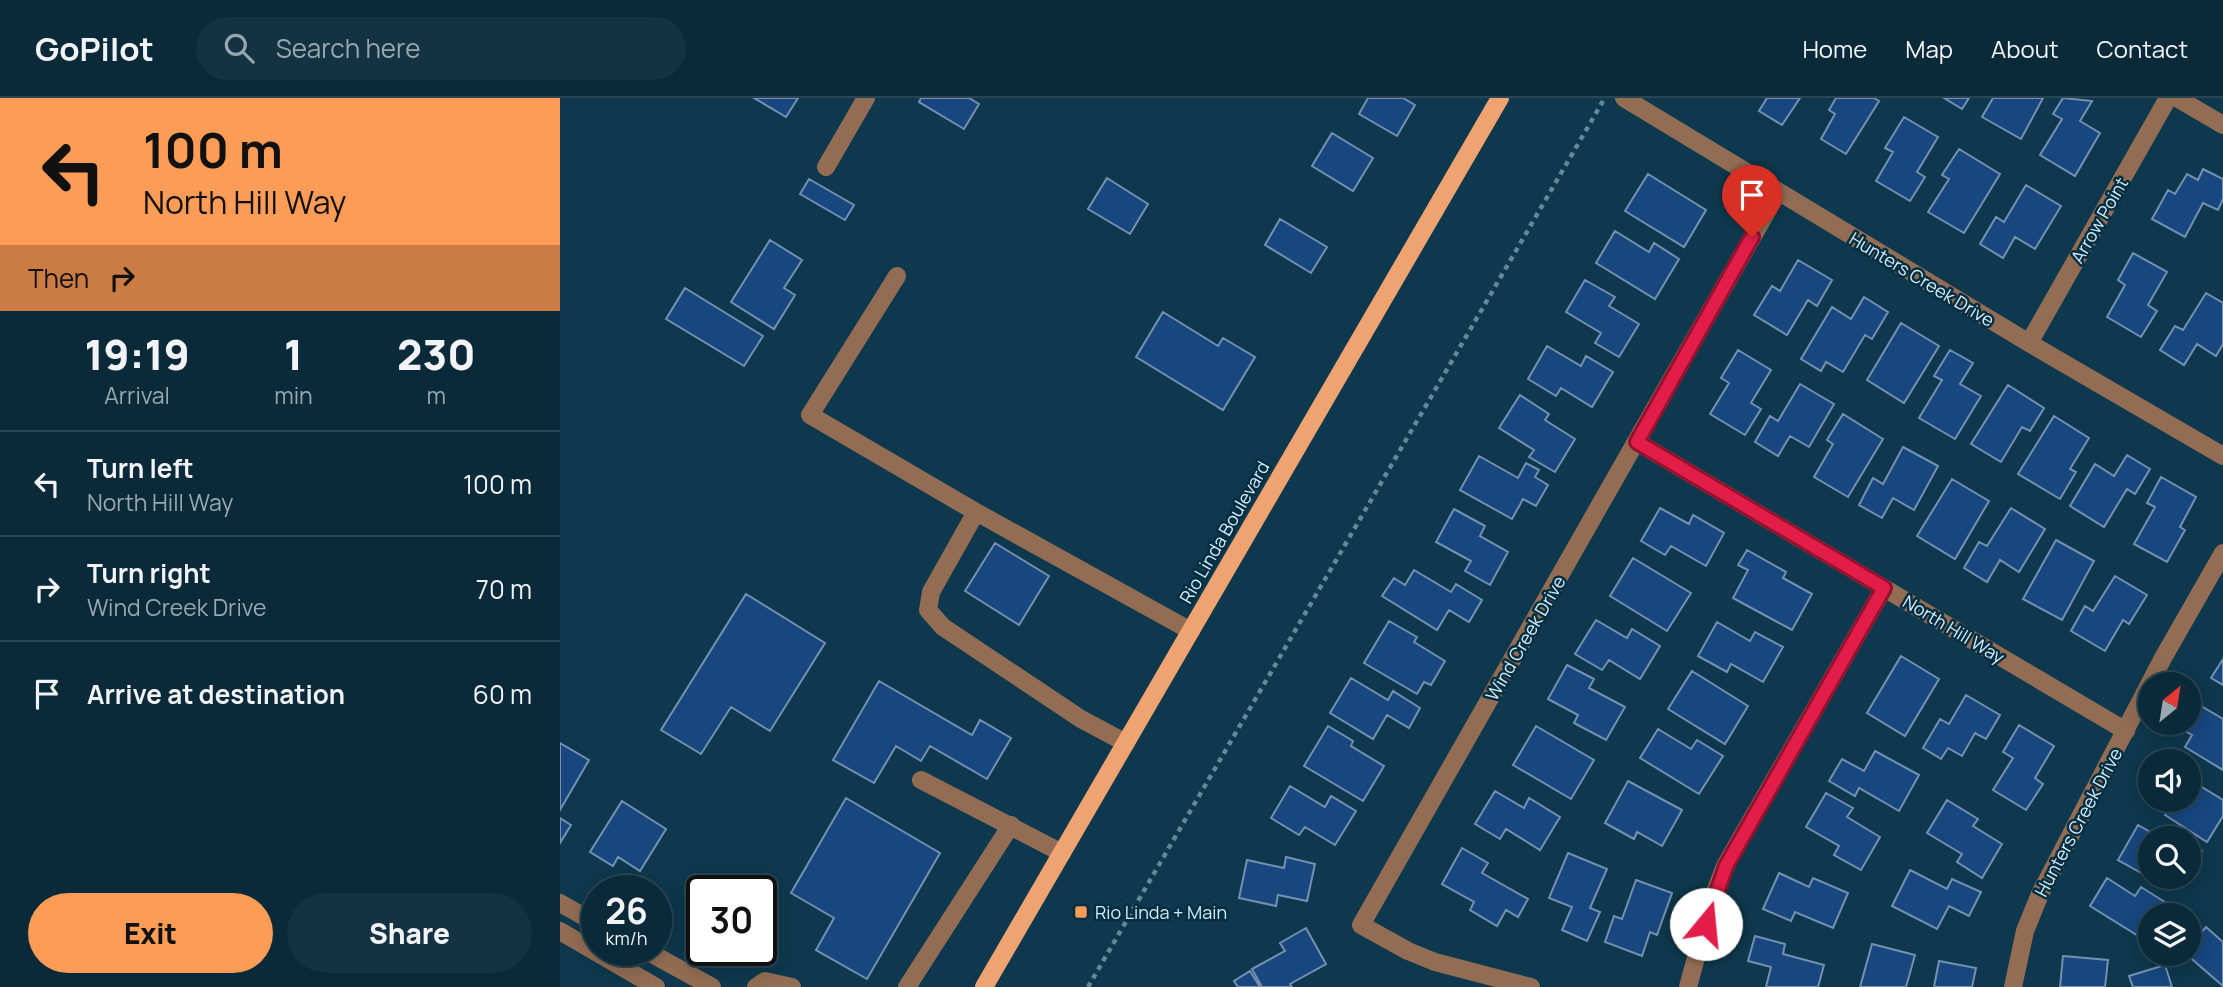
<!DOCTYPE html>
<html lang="en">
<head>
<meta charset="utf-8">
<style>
  body { margin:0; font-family:Manrope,sans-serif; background:#133242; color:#f1f3f6; height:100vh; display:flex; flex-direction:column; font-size:26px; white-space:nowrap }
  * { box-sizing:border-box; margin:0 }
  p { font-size:23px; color:#99a7af }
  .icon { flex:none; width:38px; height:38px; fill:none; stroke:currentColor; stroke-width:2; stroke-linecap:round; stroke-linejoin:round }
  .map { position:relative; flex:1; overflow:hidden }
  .details { display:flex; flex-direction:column; background:#0a2a3a; width:560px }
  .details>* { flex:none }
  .hud { background:#fd9c56; color:#111; overflow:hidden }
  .needle { width:46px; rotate:30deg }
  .tools { position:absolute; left:1578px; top:574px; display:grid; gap:14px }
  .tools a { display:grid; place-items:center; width:63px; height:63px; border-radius:50%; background:#0a2a3a; box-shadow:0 4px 18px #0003,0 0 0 2px #2a4654; font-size:35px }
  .speed { position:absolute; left:21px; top:777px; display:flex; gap:14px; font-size:35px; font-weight:700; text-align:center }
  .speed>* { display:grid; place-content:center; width:91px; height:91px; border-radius:50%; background:#0a2a3a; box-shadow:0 4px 18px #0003,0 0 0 2px #2a4654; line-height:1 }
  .speed small { font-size:18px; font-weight:400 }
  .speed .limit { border:4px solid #111; border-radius:10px; background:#fff; color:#111 }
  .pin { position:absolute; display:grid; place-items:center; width:60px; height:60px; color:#fff; margin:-72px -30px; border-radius:50% 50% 50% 0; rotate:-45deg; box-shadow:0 0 7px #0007 }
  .pin .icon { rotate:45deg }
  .me { position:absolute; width:77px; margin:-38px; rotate:17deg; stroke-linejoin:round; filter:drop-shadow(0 0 5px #0008) }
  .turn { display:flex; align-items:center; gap:24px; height:147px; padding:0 28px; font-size:32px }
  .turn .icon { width:91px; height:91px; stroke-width:2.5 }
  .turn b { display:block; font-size:49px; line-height:60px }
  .then { display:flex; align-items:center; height:66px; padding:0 28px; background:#0003; gap:14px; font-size:26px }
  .eta { display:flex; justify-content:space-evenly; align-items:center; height:119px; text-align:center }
  .eta b { font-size:42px; font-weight:800; line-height:49px }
  .primary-button { display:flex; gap:14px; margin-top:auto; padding:14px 28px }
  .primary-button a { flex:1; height:80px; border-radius:42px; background:#fd9c56; color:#111; font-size:28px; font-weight:800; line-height:80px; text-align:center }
  .primary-button a+a { background:#133242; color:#f1f3f6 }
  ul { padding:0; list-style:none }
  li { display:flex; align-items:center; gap:21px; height:105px; padding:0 28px; border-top:2px solid #2a4654 }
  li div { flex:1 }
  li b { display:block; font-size:26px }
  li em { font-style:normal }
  header { display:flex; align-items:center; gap:42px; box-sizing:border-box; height:98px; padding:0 35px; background:#0a2a3a; border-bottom:2px solid #2a4654 }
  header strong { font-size:33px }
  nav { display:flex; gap:38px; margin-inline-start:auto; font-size:24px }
  .search { width:490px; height:63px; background:#133242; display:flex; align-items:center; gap:18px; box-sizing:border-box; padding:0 24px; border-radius:38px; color:#99a7af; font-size:26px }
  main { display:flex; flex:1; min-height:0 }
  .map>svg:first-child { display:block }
</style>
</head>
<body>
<header>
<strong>GoPilot</strong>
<div class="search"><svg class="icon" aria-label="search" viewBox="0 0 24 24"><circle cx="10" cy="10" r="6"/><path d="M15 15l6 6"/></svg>Search here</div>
<nav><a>Home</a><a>Map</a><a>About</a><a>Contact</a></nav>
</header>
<main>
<section class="details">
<div class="hud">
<div class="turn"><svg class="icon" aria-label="left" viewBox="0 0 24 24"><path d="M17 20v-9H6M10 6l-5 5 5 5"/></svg><div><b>100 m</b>North Hill Way</div></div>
<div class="then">Then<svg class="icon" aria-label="right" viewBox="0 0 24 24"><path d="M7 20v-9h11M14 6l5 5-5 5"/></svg></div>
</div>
<div class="eta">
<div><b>19:19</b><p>Arrival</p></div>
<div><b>1</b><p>min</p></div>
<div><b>230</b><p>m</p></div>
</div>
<ul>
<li><svg class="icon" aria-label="left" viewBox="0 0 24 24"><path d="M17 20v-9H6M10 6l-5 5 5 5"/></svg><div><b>Turn left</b><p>North Hill Way</p></div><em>100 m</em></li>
<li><svg class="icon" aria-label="right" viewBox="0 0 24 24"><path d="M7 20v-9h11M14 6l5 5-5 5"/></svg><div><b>Turn right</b><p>Wind Creek Drive</p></div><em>70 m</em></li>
<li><svg class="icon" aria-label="arrive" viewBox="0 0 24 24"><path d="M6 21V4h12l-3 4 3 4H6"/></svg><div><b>Arrive at destination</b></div><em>60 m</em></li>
</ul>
<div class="primary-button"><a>Exit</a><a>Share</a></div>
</section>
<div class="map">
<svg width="1663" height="889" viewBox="0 0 1663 889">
  <rect width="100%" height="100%" fill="#0e384d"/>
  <!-- building -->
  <path fill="#17477e" stroke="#7590b1" stroke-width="2" d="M194 0H238L226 19Z
    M361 0H409L419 6 404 31 359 4Z
    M808 0H843L855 7 837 38 799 16Z
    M1207 0H1240L1222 27 1199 13Z
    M1276 0H1314L1319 3 1286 56 1261 41 1275 16 1269 12Z
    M1384 0H1409L1402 11Z
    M1433 0H1483L1461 41 1422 19Z
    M1503 0 1532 3 1520 23 1540 35 1515 78 1480 57 1502 21 1493 16Z
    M1344 19 1378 39 1357 74 1365 79 1350 103 1316 83 1333 54 1325 50Z
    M772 35 813 60 793 93 752 68Z
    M1399 51 1440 76 1404 135 1368 114 1389 81 1382 77Z
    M1643 71 1663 81V101L1658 112 1643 105 1625 139 1592 121 1608 92 1615 96 1627 76 1638 82Z
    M1088 76 1146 112 1124 149 1065 113Z
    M547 80 588 106 570 136 528 111Z
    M249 81 294 107 285 122 240 96Z
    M1466 87 1501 108 1475 151 1455 139 1443 160 1420 146 1436 119 1444 124Z
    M720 121 767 149 751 175 705 147Z
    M1055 133 1089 154 1094 145 1119 161 1095 201 1036 165Z
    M210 142 242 162 224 190 235 197 214 231 171 204Z
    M1573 155 1607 174 1588 207 1597 213 1581 239 1547 219 1565 187 1558 182Z
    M1238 162 1272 182 1257 208 1248 202 1227 237 1194 217 1212 188 1220 193Z
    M1025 182 1055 199 1049 208 1079 226 1059 259 1035 245 1041 235 1006 214Z
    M125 190 203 238 184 268 106 221Z
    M1646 195 1663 205V246L1656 258 1637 246 1624 267 1600 252 1615 228 1623 232Z
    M1304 199 1328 214 1312 241 1305 237 1283 274 1266 264 1261 273 1241 261 1272 209 1291 221Z
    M603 214 658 248 663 240 695 259 663 312 576 259Z
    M1341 225 1379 248 1344 305 1307 282Z
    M987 248 1021 268 1026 258 1053 274 1032 309 1001 290 996 298 968 281Z
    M1178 252 1211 272 1191 305 1201 311 1185 337 1150 316 1169 285 1161 280Z
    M1390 252 1413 265 1400 286 1421 298 1395 341 1359 320 1382 282 1374 278Z
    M1240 286 1274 306 1249 349 1230 338 1218 358 1195 344 1210 318 1218 323Z
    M1448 287 1484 310 1470 333 1462 329 1441 364 1411 346Z
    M960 297 989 316 985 322 1015 341 995 374 969 359 974 352 939 330Z
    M1283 316 1323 341 1288 399 1254 379 1273 346 1267 342Z
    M1494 318 1529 340 1510 371 1516 374 1500 401 1458 376Z
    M1343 349 1378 368 1354 412 1333 400 1322 420 1299 407 1313 380 1323 386Z
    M1567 357 1590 371 1575 396 1567 391 1544 429 1510 408 1535 366 1554 378Z
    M919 358 958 380 966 365 979 372 975 379 988 387 976 408 963 401 952 421 900 392Z
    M1601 379 1636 399 1620 429 1625 432 1607 464 1574 446 1595 409 1587 405Z
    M1392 381 1429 403 1395 461 1357 438Z
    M1100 410 1129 426 1133 417 1164 435 1146 468 1111 448 1105 457 1081 443Z
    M1451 410 1485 431 1459 474 1440 462 1427 484 1404 470 1419 444 1427 448Z
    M894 411 925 428 920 438 948 454 930 487 905 473 911 463 876 444Z
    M1496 442 1534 463 1502 522 1463 501Z
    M435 445 489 478 459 527 405 493Z
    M1187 452 1226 474 1223 480 1252 496 1232 532 1173 500 1188 472 1178 467Z
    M1073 460 1131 495 1107 533 1050 498Z
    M854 472 891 494 896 486 922 502 909 524 889 512 877 532 822 498 834 480 845 487Z
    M1555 478 1587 497 1569 526 1563 522 1545 553 1511 533 1525 508 1533 513Z
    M186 496 265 545 210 633 171 609 141 656 101 632Z
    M1036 522 1067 540 1072 531 1100 548 1080 581 1049 562 1042 572 1015 556Z
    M829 523 857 539 854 544 885 563 871 587 864 584 857 596 804 565Z
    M1157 524 1190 543 1195 534 1223 549 1203 584 1171 566 1167 574 1138 558Z
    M1341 558 1379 581 1345 638 1307 615Z
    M1663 561V587L1651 580Z
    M1007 567 1034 581 1029 590 1065 609 1046 642 1014 625 1018 617 988 601Z
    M1132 573 1188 608 1165 646 1108 611Z
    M791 580 828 602 833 593 860 610 849 630 827 617 813 641 770 615Z
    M319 583 412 637 420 622 451 640 427 681 370 648 361 663 336 648 314 685 273 662Z
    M1406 597 1440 617 1426 641 1415 635 1402 658 1388 650 1381 661 1363 650 1380 621 1389 626Z
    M1641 608 1663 621V672L1625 649 1632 637 1625 633Z
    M1459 627 1494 648 1475 680 1483 686 1466 712 1433 692 1453 660 1443 654Z
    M768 628 793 643 791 648 824 668 803 703 744 668Z
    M976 628 1034 662 1011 701 953 667Z
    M1098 631 1131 651 1137 642 1163 658 1139 696 1080 660Z
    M0 645 29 662 0 712Z
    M1315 653 1359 677 1339 713 1299 690 1295 698 1269 683 1282 661 1304 673Z
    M1629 671 1637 675 1632 683 1663 702V718L1647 744 1605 717 1614 702H1629Z
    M1068 683 1122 712 1102 748 1077 734 1074 741 1045 725Z
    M730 688 765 709 771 698 796 713 775 747 745 729 739 737 711 720Z
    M935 693 964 710 969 700 1000 719 980 752 946 731 940 741 915 726Z
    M1266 695 1293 710 1287 719 1320 739 1301 772 1274 757 1279 748 1246 729Z
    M286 700 380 755 307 881 256 852 274 820 231 795Z
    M1387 702 1418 721 1413 728 1442 746 1422 780 1397 764 1402 756 1367 735Z
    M62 703 106 731 80 773 58 759 53 768 30 754Z
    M0 720 11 727 0 745Z
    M1578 727 1601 740H1591V769L1588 768 1583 776 1558 762Z
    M1629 746 1642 753 1629 776Z
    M902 750 928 765 922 775 968 801 958 819 946 812 937 828 910 812 914 804 882 786Z
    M1008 755 1047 771 1030 810 1040 814 1027 843 1002 832 1012 809 989 800Z
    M726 759 755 766 747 803 718 797 716 808 679 800 687 762 724 770Z
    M1350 772 1387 791 1392 781 1421 794 1409 818 1389 808 1377 831 1332 808Z
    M1219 775 1249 789 1253 780 1288 795 1273 830 1235 814 1231 823 1203 811Z
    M1608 779H1628L1623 787Z
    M1547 780 1575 798 1581 789 1611 808 1605 817H1591L1588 844 1530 808Z
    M1076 782 1112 795 1097 837 1090 834 1082 858 1045 844 1054 818 1062 821Z
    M1646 829 1663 844V888L1626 856H1629V848Z
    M746 830 766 866 730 886 732 889H702L692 871 725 853 720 845Z
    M1195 838 1225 846 1223 856 1264 867 1258 889H1206L1211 869 1188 863Z
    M1312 846 1355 857 1346 889H1300Z
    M1503 858 1548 862 1545 889H1500Z
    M1379 863 1416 870 1412 889H1374Z
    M1605 867 1612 889H1573L1569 878Z
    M690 873 700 889H678L674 883Z"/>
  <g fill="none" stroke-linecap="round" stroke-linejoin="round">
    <!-- path -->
    <path stroke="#658798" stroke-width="4.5" stroke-dasharray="5 5" stroke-linecap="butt" d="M528 889 1043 3"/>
    <!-- minor -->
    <path stroke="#926d54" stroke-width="18" d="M1064 0 1469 245 1663 358
      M1617 0 1663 27
      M266 69 306 0
      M337 178 250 317 416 414 631 533
      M1469 245 1608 0
      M1077 344 1566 633
      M416 414 371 494 368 512 383 529 521 621 566 645
      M361 682 502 755
      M0 805 37 826
      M0 833 96 889
      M85 852 152 889
      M196 889 205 883 232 889
      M347 889 451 727
      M971 889 875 864 848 853 801 827 1218 94
      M1128 889 1151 805 1165 768 1324 490
      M1453 889 1465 833 1480 796 1603 560 1663 455"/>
    <!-- major -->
    <path stroke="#efa370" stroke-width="18" d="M424 889 940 0"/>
  </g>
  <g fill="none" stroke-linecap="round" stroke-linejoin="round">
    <defs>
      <path id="route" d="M1146 826 1166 768 1324 490 1077 344 1192 139"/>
    </defs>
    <!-- route casing -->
    <use href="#route" stroke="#92132f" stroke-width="18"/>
    <!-- route -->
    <use href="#route" stroke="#e11d48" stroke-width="12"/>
  </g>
  <!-- markers -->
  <rect fill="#fd9c56" stroke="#022e42" stroke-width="2.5" x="514" y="807" width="14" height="14" rx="3.5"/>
  <g text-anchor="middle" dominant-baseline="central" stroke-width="5" stroke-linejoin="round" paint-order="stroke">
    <!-- street labels -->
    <g font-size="18" fill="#d6ecf9" stroke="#022e42">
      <text transform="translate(1539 122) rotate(-60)">Arrow Point</text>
      <text transform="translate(1362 181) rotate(31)">Hunters Creek Drive</text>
      <text transform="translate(664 434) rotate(-60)">Rio Linda Boulevard</text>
      <text transform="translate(1394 531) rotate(31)">North Hill Way</text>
      <text transform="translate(965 540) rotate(-60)">Wind Creek Drive</text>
      <text transform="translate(1518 724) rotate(-62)">Hunters Creek Drive</text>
    </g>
    <!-- poi labels -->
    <g font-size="18" fill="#d6ecf9" stroke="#022e42" text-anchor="start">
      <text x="535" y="814">Rio Linda + Main</text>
    </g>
  </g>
</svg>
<div class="tools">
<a><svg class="needle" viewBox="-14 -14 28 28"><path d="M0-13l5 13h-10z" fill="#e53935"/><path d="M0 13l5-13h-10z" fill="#99a7af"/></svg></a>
<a><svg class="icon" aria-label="sound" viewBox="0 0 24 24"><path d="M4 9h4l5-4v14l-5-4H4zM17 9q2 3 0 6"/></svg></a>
<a><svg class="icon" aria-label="search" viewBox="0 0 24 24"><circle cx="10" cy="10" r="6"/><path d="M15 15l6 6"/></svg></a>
<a><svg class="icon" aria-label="layers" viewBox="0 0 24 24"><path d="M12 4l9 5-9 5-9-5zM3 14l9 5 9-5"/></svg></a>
</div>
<div class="speed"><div>26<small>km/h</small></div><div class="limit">30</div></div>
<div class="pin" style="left:1192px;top:139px;background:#d93025"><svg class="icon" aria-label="arrive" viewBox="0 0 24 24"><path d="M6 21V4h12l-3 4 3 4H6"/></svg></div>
<svg class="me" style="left:1146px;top:826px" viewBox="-20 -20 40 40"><circle r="19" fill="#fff"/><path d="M0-13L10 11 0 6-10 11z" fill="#e11d48"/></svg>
</div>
</main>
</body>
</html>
